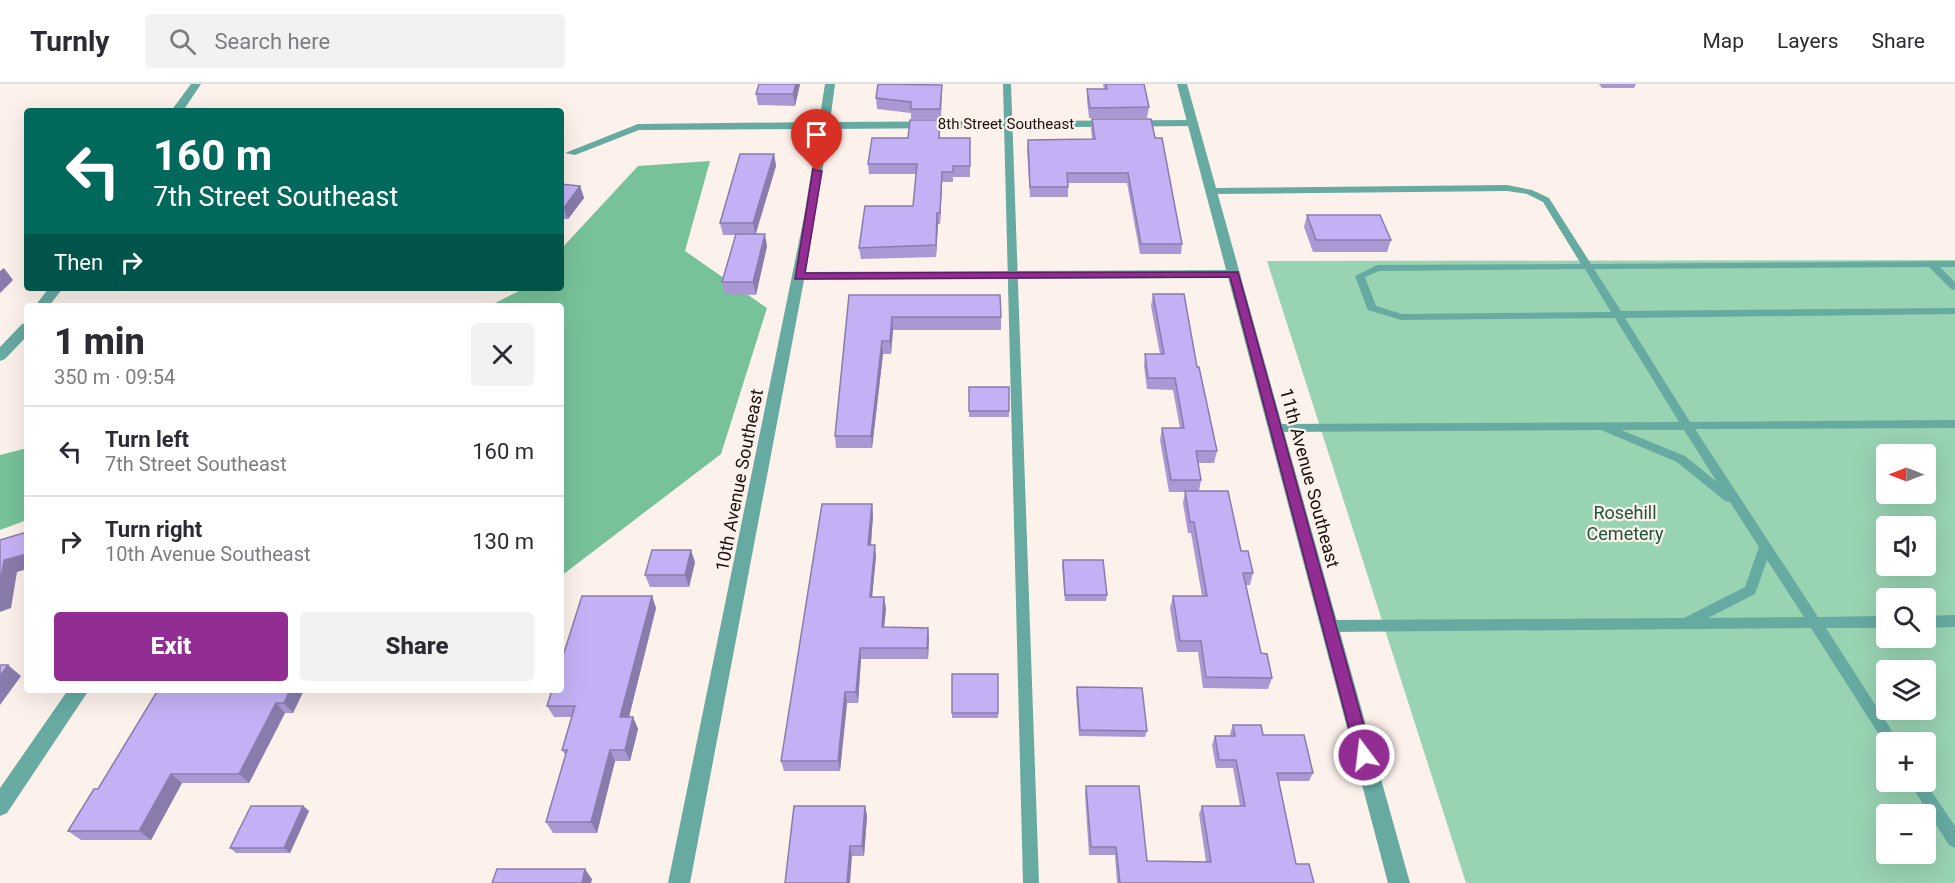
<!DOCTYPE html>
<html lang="en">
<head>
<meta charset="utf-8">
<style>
  body { margin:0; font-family:Roboto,sans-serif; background:#f2f2f3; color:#2b2b33; height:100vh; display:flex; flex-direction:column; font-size:22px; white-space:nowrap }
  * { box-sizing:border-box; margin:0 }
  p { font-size:20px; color:#7c7c81 }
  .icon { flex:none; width:33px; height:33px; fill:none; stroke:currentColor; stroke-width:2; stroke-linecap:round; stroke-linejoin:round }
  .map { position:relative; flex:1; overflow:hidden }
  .details { position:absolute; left:24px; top:219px; width:540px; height:390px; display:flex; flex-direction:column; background:#fff; border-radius:6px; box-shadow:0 6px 24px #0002 }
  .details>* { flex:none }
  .guide { position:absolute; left:24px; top:24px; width:540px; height:183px; border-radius:6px; box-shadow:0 6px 24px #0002; background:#00695c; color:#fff; overflow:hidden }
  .needle { width:39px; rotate:270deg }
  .tools { position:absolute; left:1876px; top:360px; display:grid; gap:12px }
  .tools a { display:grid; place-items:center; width:60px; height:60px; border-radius:6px; background:#fff; box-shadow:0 6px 24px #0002; font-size:30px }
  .pin { position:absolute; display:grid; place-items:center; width:51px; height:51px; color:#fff; margin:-62px -26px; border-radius:50% 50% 50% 0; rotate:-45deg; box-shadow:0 0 6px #0007 }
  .pin .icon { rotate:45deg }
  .me { position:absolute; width:66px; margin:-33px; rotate:345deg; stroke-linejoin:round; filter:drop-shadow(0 0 4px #0008) }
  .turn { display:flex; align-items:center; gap:21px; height:126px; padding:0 30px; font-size:27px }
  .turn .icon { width:78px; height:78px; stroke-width:2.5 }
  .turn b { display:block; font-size:42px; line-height:51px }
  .then { display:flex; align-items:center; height:57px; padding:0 30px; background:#0003; gap:12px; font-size:22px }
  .round { display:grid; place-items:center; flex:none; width:63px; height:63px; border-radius:6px; background:#f2f2f3 }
  .overview { display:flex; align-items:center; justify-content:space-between; height:102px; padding:0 30px }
  h1 { font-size:36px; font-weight:800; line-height:45px }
  .primary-button { display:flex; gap:12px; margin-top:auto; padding:12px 30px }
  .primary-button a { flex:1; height:69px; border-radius:6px; background:#922d93; color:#fff; font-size:24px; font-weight:800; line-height:69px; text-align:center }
  .primary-button a+a { background:#f2f2f3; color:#2b2b33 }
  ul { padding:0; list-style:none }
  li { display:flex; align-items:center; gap:18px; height:90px; padding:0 30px; border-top:2px solid #e1e1e2 }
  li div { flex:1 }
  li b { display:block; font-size:22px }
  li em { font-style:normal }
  header { display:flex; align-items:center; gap:36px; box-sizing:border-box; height:84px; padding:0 30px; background:#fff; border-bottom:2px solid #e1e1e2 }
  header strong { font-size:28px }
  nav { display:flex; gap:33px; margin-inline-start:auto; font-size:21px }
  .search { width:420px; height:54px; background:#f2f2f3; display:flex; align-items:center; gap:15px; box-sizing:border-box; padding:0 21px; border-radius:6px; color:#7c7c81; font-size:22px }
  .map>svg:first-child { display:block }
</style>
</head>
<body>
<header>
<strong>Turnly</strong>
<div class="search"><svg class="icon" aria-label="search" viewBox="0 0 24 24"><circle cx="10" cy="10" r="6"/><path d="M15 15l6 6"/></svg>Search here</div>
<nav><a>Map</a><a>Layers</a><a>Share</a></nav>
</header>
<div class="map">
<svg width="1955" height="799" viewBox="0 0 1955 799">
  <rect width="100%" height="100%" fill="#fdf1eb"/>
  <!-- green -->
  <path fill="#98d3b2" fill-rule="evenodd" d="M1955 176V799H1466L1267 177ZM1887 370H1926V410H1887ZM1887 442H1926V482H1887ZM1887 514H1926V554H1887ZM1887 586H1926V626H1887ZM1887 658H1926V698H1887ZM1887 730H1926V770H1887Z"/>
  <!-- forest -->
  <path fill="#77c299" d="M710 77 685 167 767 224 721 370 561 492V222H489L525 204H561V165L638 82Z
    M27 364V436L0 446V371Z"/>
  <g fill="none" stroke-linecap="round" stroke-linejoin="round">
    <!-- service -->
    <path fill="#66aaa1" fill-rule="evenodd" d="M1003 0H1011L1039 799H1023Z
      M1507 101 1532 106 1549 114 1591 180 1955 177V183H1940L1955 198V206L1951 205 1929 183 1594 185 1621 227 1955 224V230L1625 234 1690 338 1955 336V344L1695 345 1818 533 1887 532V544H1826L1899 658H1887V663L1811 544 1329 548 1324 546 1322 542 1324 538 1329 536 1684 534 1745 503 1759 463 1730 418 1725 417 1677 378 1601 346 1276 348 1270 344 1276 340 1679 338 1615 234 1401 236 1368 226 1367 224 1355 192 1377 181 1581 180 1543 118 1527 110 1507 107 1211 110 1207 107 1211 104ZM1585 185 1611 228 1402 230 1376 222 1365 193 1379 187ZM1621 346H1684L1717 398 1685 372ZM1767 476 1804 533 1708 534 1755 510Z
      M1955 531V543L1926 544V532Z
      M1909 698H1925L1955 742V764L1949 761Z"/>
    <!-- minor -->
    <path fill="#66aaa1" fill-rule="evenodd" d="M191 0H201L183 27H171Z
      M825 0H835L830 38 1193 36 1199 39 1193 42 829 45 806 188 1234 186 1241 190 1234 194 804 196 690 799H668L804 133 818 45 639 46 575 71 565 69 638 40 819 38Z
      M49 204H63L49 222H35Z
      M27 239V252L5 275 0 277V263L22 240Z
      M68 606H89L7 729 0 732V704Z"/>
    <!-- tertiary -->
    <path fill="#66aaa1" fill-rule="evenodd" d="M1177 0H1187L1410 799H1388Z"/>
  </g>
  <!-- wall -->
  <path fill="#a998d3" d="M800 0 795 22 758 21 756 10Z
    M1103 0H1144L1149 23 1147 34H1089L1087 16V5H1104Z
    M1599 0H1636L1634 4H1602Z
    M942 11 941 35H911V29L877 25 876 14Z
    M1092 35 1155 54 1182 160 1181 170H1140L1127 99H1068V113H1030L1027 66 1028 56 1092 55 1091 45Z
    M940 36V54H970V93H953V98H942L940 140H938L936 173 861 175 859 164 913 122 916 90H869L868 80 908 54Z
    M774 70 776 82 756 150 767 162 756 211 725 210 722 198 736 151H723L720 139Z
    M561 100 580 102 584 114 568 135H561Z
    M1307 131 1391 156 1387 168H1313L1304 143Z
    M1153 210 1197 283 1217 367 1214 379H1198L1201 396 1199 407 1241 467 1253 489 1250 501H1246L1261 569 1272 594 1268 605 1203 604 1198 568H1177L1170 524 1173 512H1202L1191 449H1188L1183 419 1185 408H1169L1160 356 1162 344H1180L1173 306 1147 305 1144 282 1145 270H1160L1151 222Z
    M849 211 1001 233V246H893L891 270H883L872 364H836L835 352Z
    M969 303H1009V333H969Z
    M872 420 873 431 871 461 876 472 872 513 886 524 884 543 928 544 929 555 928 575H861L858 619H847L840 687H784L781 677Z
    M1063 476 1107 511 1106 517H1065L1062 482Z
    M695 478 689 503H650L645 491Z
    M652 512 656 524 629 633H633L638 645 630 677H615L597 749H553L546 738 566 672 562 666 572 633H554L547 622Z
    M952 590H998V634H952Z
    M1077 603 1147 647 1145 653 1079 652 1076 609Z
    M156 606H304L293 629H285L249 699H182L151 756H81L68 747 98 705 157 608Z
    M1233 641 1263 651 1313 689 1309 697H1279L1296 780 1314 799H1117L1115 771H1089L1085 710 1086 702 1147 777 1206 778 1199 730 1202 722H1240L1233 684H1216L1212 661 1215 652H1231L1230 650Z
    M303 722 309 727 290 769H236L230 764Z
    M865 722 867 732 864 772H852L785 799Z"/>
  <!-- shaded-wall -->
  <path fill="#897cac" d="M796 0H800L795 22 793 10Z
    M774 70 776 82 755 151 753 139Z
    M942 88V98L940 140V129Z
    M580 102 584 114 568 135 564 124Z
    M937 129 938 140 936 173V161Z
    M765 150 767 162 756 211 753 198Z
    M4 184 13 196 0 209V187Z
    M892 233 893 246 891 270 890 257Z
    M882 257 883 270 872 364 871 352Z
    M872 420 873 431 870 472 868 461Z
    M875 461 876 472 871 524 870 513Z
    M691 466 695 478 689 503 685 491Z
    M27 470V485L17 488 11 524 0 528V501L4 476Z
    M652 512 656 524 626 645 620 633Z
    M884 513 886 524 883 554 882 543Z
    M928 544 929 555 928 575 927 564Z
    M860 564 861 575 858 619 856 608Z
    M8 581 21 592 0 621V592Z
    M290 606H304L293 629 284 619Z
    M845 608 847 619 840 687 838 677Z
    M276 619 285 629 249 699 239 690Z
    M633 633 638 645 630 677 625 666Z
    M610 666 615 677 597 749 591 738Z
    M171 690 182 699 151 756 139 747Z
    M303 722 309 727 290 769 284 764Z
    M865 722 867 732 864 772 862 762Z
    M850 762 852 772 850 799H847Z
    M585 785 592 795 591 799H582Z"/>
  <!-- building -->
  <path fill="#c4b1f5" stroke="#897cac" stroke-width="1.5" d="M759 0H796L793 10H756Z
    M878 0 942 1 940 25H911V18L876 14Z
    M1106 0H1144L1149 23 1090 24 1087 5H1107Z
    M1092 35H1151L1155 54H1162L1182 160H1141L1128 89H1067L1068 103H1030L1028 56 1095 55Z
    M910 36H940L939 54H970V82H953V88H942L940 129H937L936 161 859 164 865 122H913L917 80H868L872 54H908Z
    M740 70H774L753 139H720Z
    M561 100 580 102 564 124 561 123Z
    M1307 131H1380L1391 156H1316Z
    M736 150H765L753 198H722Z
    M1153 210H1184L1197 283H1199L1217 367H1196L1201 396H1171L1162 344H1184L1175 294H1148L1145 270H1164Z
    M849 211H1000L1001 233H892L890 257H882L871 352H835Z
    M969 303H1009V327H969Z
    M1185 407H1228L1241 467H1248L1253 489H1243L1261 569 1267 570 1272 594 1206 593 1201 557H1180L1173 512H1207L1194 438H1190Z
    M822 420H872L868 461H875L870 513H884L882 543 928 544 927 564H860L856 608H845L838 677H781Z
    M27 448V470L4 476 0 501V456Z
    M652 466H691L685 491H645Z
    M1063 476H1103L1107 511H1065Z
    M582 512H652L620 633H633L625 666H610L591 738H546L567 666H562L575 622H547L552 606H561V578Z
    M0 581H8L0 592Z
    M952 590H998V629H952Z
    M1077 603 1142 604 1147 647 1080 646Z
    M158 606H290L284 619H276L239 690H171L139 747H68L94 705H98Z
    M1233 641H1261L1263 651H1304L1313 689H1277L1296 780H1309L1314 799H1120L1116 763H1091L1086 702H1139L1147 777 1211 778 1202 722H1245L1236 676H1219L1215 652H1235Z
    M251 722H303L284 764H230Z
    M794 722H865L862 762H850L847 799H785Z
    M497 785H585L582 799H492Z"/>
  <!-- route -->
  <path fill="#922d93" stroke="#5f1d60" stroke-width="1.5" d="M813 85 822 87 805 189 1238 188 1372 671 1370 676 1364 678 1358 676 1356 671 1230 193 795 195Z"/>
  <g text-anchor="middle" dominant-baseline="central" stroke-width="4.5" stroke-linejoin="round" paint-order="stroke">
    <!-- far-street labels -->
    <g font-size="15" fill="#1b110c" stroke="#fdf1eb">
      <text x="1006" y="40">8th Street Southeast</text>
    </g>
    <!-- street labels -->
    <g font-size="18" fill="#1b110c" stroke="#fdf1eb">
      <text transform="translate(1310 394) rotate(75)">11th Avenue Southeast</text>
      <text transform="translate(739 396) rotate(-79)">10th Avenue Southeast</text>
    </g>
    <!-- park labels -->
    <g font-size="18" fill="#1b553a" stroke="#fdf1eb">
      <text x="1625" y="428">Rosehill<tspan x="1625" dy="21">Cemetery</tspan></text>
    </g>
  </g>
</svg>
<div class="tools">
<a><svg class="needle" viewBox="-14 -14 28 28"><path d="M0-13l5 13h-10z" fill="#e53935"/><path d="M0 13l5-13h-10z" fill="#7c7c81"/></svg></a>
<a><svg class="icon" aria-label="sound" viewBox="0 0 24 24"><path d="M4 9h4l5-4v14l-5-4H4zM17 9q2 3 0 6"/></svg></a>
<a><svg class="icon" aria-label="search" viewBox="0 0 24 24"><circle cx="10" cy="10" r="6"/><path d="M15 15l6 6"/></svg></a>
<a><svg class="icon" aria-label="layers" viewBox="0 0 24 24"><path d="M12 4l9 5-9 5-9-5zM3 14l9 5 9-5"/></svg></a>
<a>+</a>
<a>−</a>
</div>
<div class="pin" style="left:817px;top:87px;background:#d93025"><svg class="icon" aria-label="arrive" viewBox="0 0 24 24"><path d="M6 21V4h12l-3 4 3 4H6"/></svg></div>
<svg class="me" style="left:1364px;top:671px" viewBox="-20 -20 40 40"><circle r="17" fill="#922d93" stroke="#fff" stroke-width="3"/><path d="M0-11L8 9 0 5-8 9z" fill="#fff"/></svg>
<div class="guide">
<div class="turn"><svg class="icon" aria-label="left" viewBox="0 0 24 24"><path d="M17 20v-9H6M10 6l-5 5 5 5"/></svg><div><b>160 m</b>7th Street Southeast</div></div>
<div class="then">Then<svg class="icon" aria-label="right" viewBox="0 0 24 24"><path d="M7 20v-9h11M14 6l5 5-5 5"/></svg></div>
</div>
<section class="details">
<div class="overview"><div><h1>1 min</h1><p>350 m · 09:54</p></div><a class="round"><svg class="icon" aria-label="close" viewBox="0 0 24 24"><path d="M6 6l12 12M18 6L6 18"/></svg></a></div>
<ul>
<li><svg class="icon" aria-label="left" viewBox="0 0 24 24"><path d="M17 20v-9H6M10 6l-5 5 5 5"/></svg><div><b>Turn left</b><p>7th Street Southeast</p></div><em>160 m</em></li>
<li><svg class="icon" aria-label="right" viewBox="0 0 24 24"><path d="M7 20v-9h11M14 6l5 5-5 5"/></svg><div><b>Turn right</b><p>10th Avenue Southeast</p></div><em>130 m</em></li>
</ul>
<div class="primary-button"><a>Exit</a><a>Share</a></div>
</section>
</div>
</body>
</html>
